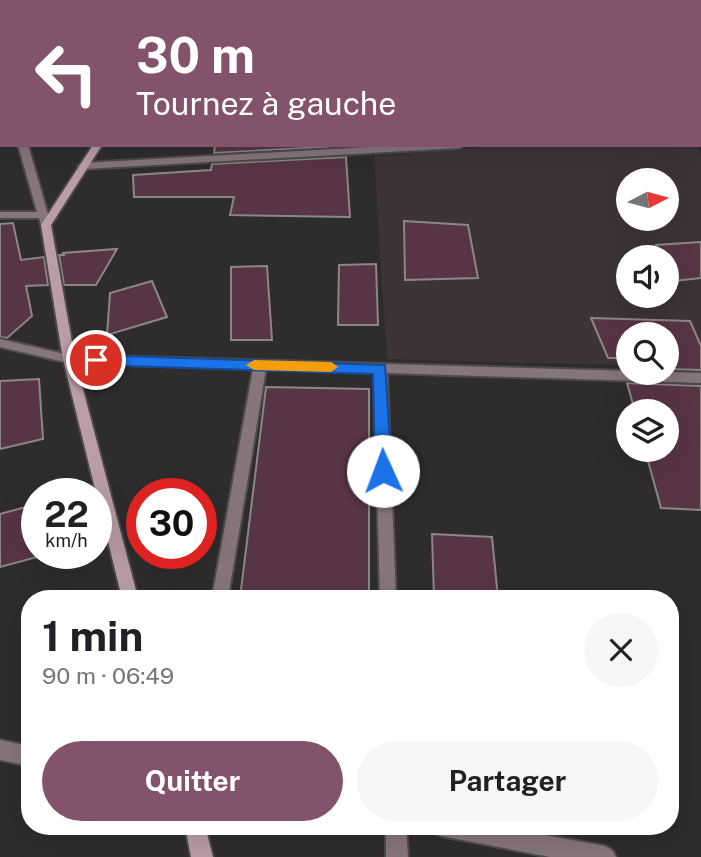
<!DOCTYPE html>
<html lang="fr">
<head>
<meta charset="utf-8">
<style>
  body { margin:0; font-family:"Public Sans",sans-serif; background:#f6f6f6; color:#202124; height:100vh; display:flex; flex-direction:column; font-size:26px; white-space:nowrap }
  * { box-sizing:border-box; margin:0 }
  p { font-size:23px; color:#757577 }
  .icon { flex:none; width:38px; height:38px; fill:none; stroke:currentColor; stroke-width:2; stroke-linecap:round; stroke-linejoin:round }
  .map { position:relative; flex:1; overflow:hidden }
  .details { position:absolute; left:21px; top:590px; width:658px; height:245px; display:flex; flex-direction:column; background:#fff; border-radius:28px; box-shadow:0 7px 28px #0002 }
  .details>* { flex:none }
  .top-card { position:absolute; left:0px; top:0px; width:702px; height:147px; box-shadow:0 7px 28px #0002; background:#83526b; color:#fff; overflow:hidden }
  .needle { width:46px; rotate:84deg }
  .tools { position:absolute; left:616px; top:168px; display:grid; gap:14px }
  .tools a { display:grid; place-items:center; width:63px; height:63px; border-radius:50%; background:#fff; box-shadow:0 7px 28px #0002; font-size:35px }
  .speed { position:absolute; left:21px; top:478px; display:flex; gap:14px; font-size:35px; font-weight:700; text-align:center }
  .speed>* { display:grid; place-content:center; width:91px; height:91px; border-radius:50%; background:#fff; box-shadow:0 7px 28px #0002; line-height:1 }
  .speed small { font-size:18px; font-weight:400 }
  .speed .limit { border:10px solid #d22; background:#fff; color:#111 }
  .pin { position:absolute; display:grid; place-items:center; width:60px; height:60px; color:#fff; margin:-30px; border:4px solid #fff; border-radius:50%; box-shadow:0 2px 7px #0007 }
  .me { position:absolute; width:77px; margin:-38px; rotate:358deg; stroke-linejoin:round; filter:drop-shadow(0 0 5px #0008) }
  .turn { display:flex; align-items:center; gap:24px; height:147px; padding:0 21px; font-size:32px }
  .turn .icon { width:91px; height:91px; stroke-width:2.5 }
  .turn b { display:block; font-size:49px; line-height:60px }
  .round { display:grid; place-items:center; flex:none; width:74px; height:74px; border-radius:37px; background:#f6f6f6 }
  .head { display:flex; align-items:center; justify-content:space-between; height:119px; padding:0 21px }
  h1 { font-size:42px; font-weight:700; line-height:52px }
  .action { display:flex; gap:14px; margin-top:auto; padding:14px 21px }
  .action a { flex:1; height:80px; border-radius:42px; background:#83526b; color:#fff; font-size:28px; font-weight:700; line-height:80px; text-align:center }
  .action a+a { background:#f6f6f6; color:#202124 }
  .map>svg:first-child { display:block }
</style>
</head>
<body>
<div class="map">
<svg width="701" height="857" viewBox="0 0 701 857">
  <rect width="100%" height="100%" fill="#2f2c2d"/>
  <!-- built -->
  <path fill="#3d3438" fill-rule="evenodd" d="M509 145H696L701 154V367L667 366V334H628V365L387 359 374 156ZM628 180H667V219H628ZM628 257H667V296H628Z"/>
  <!-- building -->
  <path fill="#583545" stroke="#8b8788" stroke-width="2" d="M215 145H345V146L214 153Z
    M346 157 350 217 230 215 234 197H134L133 175 211 170 212 164Z
    M404 221 468 225 478 278 405 280Z
    M13 223 21 260 44 257 48 285 26 286 32 316 7 338 0 337V224Z
    M701 242V278L674 281 667 267V257H662L656 245Z
    M117 249 96 285H64L59 255H64L63 253Z
    M376 264 378 325H338L339 265Z
    M267 266 272 340H231V267Z
    M152 281 167 317 107 335 110 293Z
    M591 318 690 321 701 346V370L667 369V334H628V368H623L620 358H608Z
    M39 379 43 439 0 449V381Z
    M627 383 701 386V510L661 508 645 450H667V411H635Z
    M266 387 369 389V598H240Z
    M37 504V557L0 567V514Z
    M432 534 492 537 498 598H434Z"/>
  <g fill="none" stroke-linecap="round" stroke-linejoin="round">
    <defs>
      <path id="street" d="M386 0H392V2H386Z
        M623 0H629L630 2H623Z
        M0 5H2V9H0Z
        M700 6H701V10H700Z
        M700 68H701V72H700Z
        M0 73H2V77H0Z
        M700 134 701 135V142H700Z
        M18 145H28L51 225 50 227H42L39 218H0V212H37Z
        M405 145H464L460 148 83 169 78 166 83 163Z
        M0 339 69 355 701 373V383L387 373 396 598H380L374 373 266 369 228 598H212L253 369 69 363 0 347Z
        M0 740 30 746V766L0 760Z
        M386 826H406L408 857H386Z
        M431 826H496L605 846 612 850 616 857H550L441 836 434 833Z"/>
      <path id="secondary" d="M175 0H181V2H175Z
        M93 145H102L51 225 75 359 138 598H122L63 359 41 225Z
        M185 826H205L213 857H191Z"/>
    </defs>
    <!-- street casing -->
    <use href="#street" stroke="#4d4a4b" stroke-width="4"/>
    <!-- secondary casing -->
    <use href="#secondary" stroke="#4d4a4b" stroke-width="4"/>
    <!-- street -->
    <use href="#street" fill="#87757c" fill-rule="evenodd"/>
    <!-- secondary -->
    <use href="#secondary" fill="#ba9da9" fill-rule="evenodd"/>
  </g>
  <!-- route -->
  <path fill="#1a73e8" stroke="#114b97" stroke-width="2" d="M96 355 385 365 392 471 389 475H378L375 471 373 374 96 365 89 360Z"/>
  <!-- slow -->
  <path fill="#f59e0b" d="M254 360 331 362 338 367 331 372 254 370 246 365Z"/>
</svg>
<div class="tools">
<a><svg class="needle" viewBox="-14 -14 28 28"><path d="M0-13l5 13h-10z" fill="#e53935"/><path d="M0 13l5-13h-10z" fill="#757577"/></svg></a>
<a><svg class="icon" aria-label="sound" viewBox="0 0 24 24"><path d="M4 9h4l5-4v14l-5-4H4zM17 9q2 3 0 6"/></svg></a>
<a><svg class="icon" aria-label="search" viewBox="0 0 24 24"><circle cx="10" cy="10" r="6"/><path d="M15 15l6 6"/></svg></a>
<a><svg class="icon" aria-label="layers" viewBox="0 0 24 24"><path d="M12 4l9 5-9 5-9-5zM3 14l9 5 9-5"/></svg></a>
</div>
<div class="speed"><div>22<small>km/h</small></div><div class="limit">30</div></div>
<div class="pin" style="left:96px;top:360px;background:#d93025"><svg class="icon" aria-label="arrive" viewBox="0 0 24 24"><path d="M6 21V4h12l-3 4 3 4H6"/></svg></div>
<svg class="me" style="left:383px;top:471px" viewBox="-20 -20 40 40"><circle r="19" fill="#fff"/><path d="M0-13L10 11 0 6-10 11z" fill="#1a73e8"/></svg>
<div class="top-card">
<div class="turn"><svg class="icon" aria-label="left" viewBox="0 0 24 24"><path d="M17 20v-9H6M10 6l-5 5 5 5"/></svg><div><b>30 m</b>Tournez à gauche</div></div>
</div>
<section class="details">
<div class="head"><div><h1>1 min</h1><p>90 m · 06:49</p></div><a class="round"><svg class="icon" aria-label="close" viewBox="0 0 24 24"><path d="M6 6l12 12M18 6L6 18"/></svg></a></div>
<div class="action"><a>Quitter</a><a>Partager</a></div>
</section>
</div>
</body>
</html>
